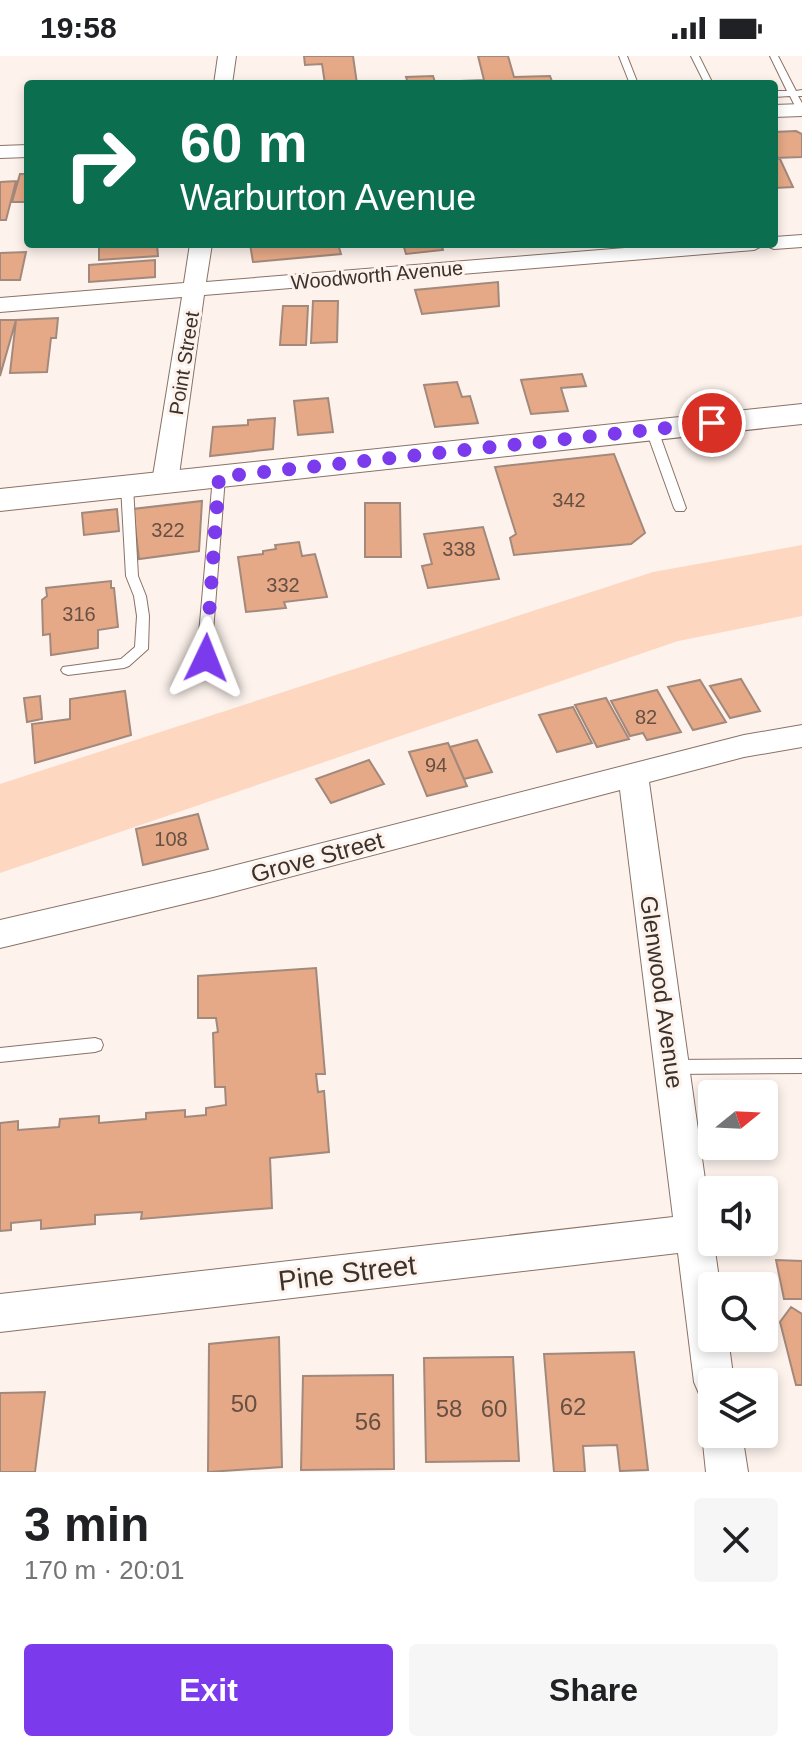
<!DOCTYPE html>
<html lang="en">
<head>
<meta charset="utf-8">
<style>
  body { margin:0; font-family:Helvetica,sans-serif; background:#f6f6f6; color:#202124; height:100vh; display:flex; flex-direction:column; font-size:30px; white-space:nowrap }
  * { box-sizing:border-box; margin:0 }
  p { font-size:26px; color:#757577 }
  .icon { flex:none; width:44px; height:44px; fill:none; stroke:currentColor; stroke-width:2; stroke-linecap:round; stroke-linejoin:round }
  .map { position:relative; height:1416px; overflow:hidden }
  .panel { display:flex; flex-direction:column; background:#fff; flex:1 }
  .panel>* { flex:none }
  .hud { position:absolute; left:24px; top:24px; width:754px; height:168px; border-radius:8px; box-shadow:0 4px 12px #0003; background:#0b6e4f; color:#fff; overflow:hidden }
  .needle { width:52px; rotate:72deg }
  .controls { position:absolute; left:698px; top:1024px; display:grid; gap:16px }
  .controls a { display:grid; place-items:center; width:80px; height:80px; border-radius:8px; background:#fff; box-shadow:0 4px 12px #0003; font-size:40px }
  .pin { position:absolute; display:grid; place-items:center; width:68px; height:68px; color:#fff; margin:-34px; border:4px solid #fff; border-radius:50%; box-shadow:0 2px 8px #0007 }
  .me { position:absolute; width:88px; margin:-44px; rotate:2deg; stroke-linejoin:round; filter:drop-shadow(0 0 6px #0008) }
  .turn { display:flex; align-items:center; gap:28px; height:168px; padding:0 24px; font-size:36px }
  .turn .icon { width:104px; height:104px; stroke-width:2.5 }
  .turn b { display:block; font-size:56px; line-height:68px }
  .round { display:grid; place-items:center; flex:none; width:84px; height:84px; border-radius:8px; background:#f6f6f6 }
  .headline { display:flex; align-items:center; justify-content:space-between; height:136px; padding:0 24px }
  h1 { font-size:48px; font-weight:700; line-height:60px }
  .action { display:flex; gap:16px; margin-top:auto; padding:16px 24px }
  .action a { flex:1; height:92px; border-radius:8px; background:#7c3aed; color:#fff; font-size:32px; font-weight:700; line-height:92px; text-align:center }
  .action a+a { background:#f6f6f6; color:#202124 }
  .status { display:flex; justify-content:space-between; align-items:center; height:56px; padding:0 40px; background:#fff; direction:ltr }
  .status svg { height:22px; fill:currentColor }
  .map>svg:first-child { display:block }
</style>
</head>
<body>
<div class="status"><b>19:58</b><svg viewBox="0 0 49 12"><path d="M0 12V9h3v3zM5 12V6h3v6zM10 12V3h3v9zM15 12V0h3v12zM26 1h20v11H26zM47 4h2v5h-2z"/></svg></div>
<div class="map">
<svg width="802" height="1416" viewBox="0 0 802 1416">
  <rect width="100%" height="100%" fill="#fdf2ec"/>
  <!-- green -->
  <path fill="#fed7c1" d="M802 489V560L678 585 0 817V728L653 516Z"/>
  <!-- building -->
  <path fill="#e6a987" stroke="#a2897c" stroke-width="2" d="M304 0H353L357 28H325L322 8 305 9Z
    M478 0H508L514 21 550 20 553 28H389L408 27 406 21 433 20 435 26 484 24Z
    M796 75 802 78V101L775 102 774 76Z
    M774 103H780L793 131 774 132Z
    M20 118H28V146H12Z
    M16 125 6 164H0V126Z
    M157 188 158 200 99 204V191Z
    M250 188H338L341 198 253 206Z
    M403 188H441L443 194 406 198Z
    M26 196 20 224H0V197Z
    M155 204V221L89 226V209Z
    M498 226 499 250 422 258 415 234Z
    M313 245H338L337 286 311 287Z
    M283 250H308L306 289H280Z
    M58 262 56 282H51L47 316 10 317 16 264Z
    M0 264H16L0 320Z
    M582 318 586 330 561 332 568 355 531 358 521 324Z
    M457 326 462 341 470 340 478 367 435 371 424 329Z
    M328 342 333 376 298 379 294 345Z
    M275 362 273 393 210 400 213 371 248 369V364Z
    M614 398 645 477 631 488 514 499 510 482 516 478 495 411Z
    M202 445 199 495 139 503 133 453Z
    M365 447H400L401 501H365Z
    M117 453 119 475 84 479 82 457Z
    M483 471 499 523 428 532 422 510 432 508 424 478Z
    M299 486 302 500 315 498 327 541 284 546 286 552 246 556 238 501 263 498V495L276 493 275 489Z
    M111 525V532H114L118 571 98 574V592L51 599 50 578 43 579 42 544 47 540 46 532Z
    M741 623 760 655 730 662 710 630Z
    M700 624 726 666 693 674 668 631Z
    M657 634 681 676 647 684 643 677 630 680 611 645Z
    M125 635 131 679 35 707 32 668 70 663V643Z
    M40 640 42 663 27 666 24 642Z
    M606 642 629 683 597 691 575 649Z
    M573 651 592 687 557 696 539 659Z
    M477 684 492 716 464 723 450 691Z
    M448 687 467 730 427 740 409 696Z
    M369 704 384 728 331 747 316 723Z
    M198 758 208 793 143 809 136 773Z
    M316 912 325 1018H316L318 1036 324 1035 329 1096 270 1102 272 1152 141 1163 142 1156 95 1159V1168L41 1173V1164L11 1167V1174L0 1175V1067L18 1065V1074L59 1071 60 1063 99 1060V1067L146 1063V1057L185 1054V1061L206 1059V1052L226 1049 225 1031H215L213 977 218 976 216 962H198V920Z
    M776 1204 802 1205V1243H784Z
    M791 1251 802 1258V1329H796L780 1266Z
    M279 1281 282 1411 208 1416 209 1288Z
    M634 1296 648 1414 620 1415 617 1389 583 1390 585 1416H554L544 1298Z
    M513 1301 519 1405 426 1406 424 1302Z
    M393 1319 394 1413 301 1414 303 1320Z
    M45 1336 35 1416H0V1337Z"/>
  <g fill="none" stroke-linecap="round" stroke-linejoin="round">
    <defs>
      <path id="service" d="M619 0H627L638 28H630Z
        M691 0H699L713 28H705Z
        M770 0H778L796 35 802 34V40H798L802 47V56H798L790 40 774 41V35H787Z
        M652 370 658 374 686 452 684 455H676L674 452 646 374Z
        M219 417 225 421 212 589 215 608 229 618 222 623 204 614 198 589 213 421Z
        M127 426 133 430 138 520 146 540 149 560 148 593 129 610 124 612 68 619 63 617 61 614 63 611 121 603 135 591 137 560 134 540 126 520 121 430Z
        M95 982 101 984 103 989 101 994 95 996 0 1006V992Z
        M802 1003V1017L672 1018 666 1016 664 1011 666 1006 672 1004Z"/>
      <path id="minor" d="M218 0H236L232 28H214Z
        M802 48V60L774 61V49Z
        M28 89V101L0 102V90Z
        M802 179V191L774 193 764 189 754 194 204 239 178 426 174 432 165 434 156 432 152 426 182 241 0 256V242L184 227 190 188H212L206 226 674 188H774V181Z
        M802 669V691L744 701 649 726 720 1230H712V1282H728L734 1326H712V1345L700 1340 694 1326 678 1197 0 1276V1238L673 1161 620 734 213 841 0 892V864L213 815 744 679Z
        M712 1362V1378H742L748 1416H706L702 1378 708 1364Z"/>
      <path id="tertiary" d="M802 348V368L0 455V433Z"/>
    </defs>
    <!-- service casing -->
    <use href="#service" stroke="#8a7266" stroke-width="2"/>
    <!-- minor casing -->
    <use href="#minor" stroke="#8a7266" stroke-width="2"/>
    <!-- tertiary casing -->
    <use href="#tertiary" stroke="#8a7266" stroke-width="2"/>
    <!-- service -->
    <use href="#service" fill="#fff" fill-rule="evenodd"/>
    <!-- minor -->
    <use href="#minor" fill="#fff" fill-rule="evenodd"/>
    <!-- tertiary -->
    <use href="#tertiary" fill="#fff" fill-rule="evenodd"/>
  </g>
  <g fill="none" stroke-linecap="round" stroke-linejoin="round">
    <!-- route -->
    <path stroke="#7c3aed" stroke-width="14" stroke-dasharray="0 25.2" d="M206 602 219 421 712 367"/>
  </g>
  <g text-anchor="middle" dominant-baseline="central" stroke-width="6" stroke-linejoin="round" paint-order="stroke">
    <!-- far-street labels -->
    <g font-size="20" fill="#3c322c" stroke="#fdf2ec">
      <text transform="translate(377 219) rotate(-5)">Woodworth Avenue</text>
      <text transform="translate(184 307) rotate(-81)">Point Street</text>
    </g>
    <!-- number labels -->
    <g font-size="20" fill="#665043">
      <text x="569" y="444">342</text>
      <text x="168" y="474">322</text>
      <text x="459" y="493">338</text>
      <text x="283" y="529">332</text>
      <text x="79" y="558">316</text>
      <text x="646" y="661">82</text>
      <text x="436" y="709">94</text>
      <text x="171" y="783">108</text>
    </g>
    <!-- street labels -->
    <g font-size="24" fill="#3c322c" stroke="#fdf2ec">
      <text transform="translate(317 801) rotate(-15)">Grove Street</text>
      <text transform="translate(662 936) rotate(82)">Glenwood Avenue</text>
    </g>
    <!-- near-number labels -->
    <g font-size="24" fill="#665043">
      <text x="244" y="1347">50</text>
      <text x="573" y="1350">62</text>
      <text x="449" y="1352">58</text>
      <text x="494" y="1352">60</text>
      <text x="368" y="1365">56</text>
    </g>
    <!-- near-street labels -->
    <g font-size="28" fill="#3c322c" stroke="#fdf2ec">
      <text transform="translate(347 1217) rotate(-7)">Pine Street</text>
    </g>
  </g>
</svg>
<div class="controls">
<a><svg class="needle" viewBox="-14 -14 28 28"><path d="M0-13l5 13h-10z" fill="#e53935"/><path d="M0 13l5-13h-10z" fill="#757577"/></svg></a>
<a><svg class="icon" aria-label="sound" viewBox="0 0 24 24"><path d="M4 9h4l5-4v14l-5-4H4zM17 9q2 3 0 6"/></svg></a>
<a><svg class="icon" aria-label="search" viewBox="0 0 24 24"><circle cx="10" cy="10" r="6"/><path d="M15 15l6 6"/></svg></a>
<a><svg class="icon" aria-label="layers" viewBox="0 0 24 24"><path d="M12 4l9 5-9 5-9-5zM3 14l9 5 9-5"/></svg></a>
</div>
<div class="pin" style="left:712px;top:367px;background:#d93025"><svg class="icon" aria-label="arrive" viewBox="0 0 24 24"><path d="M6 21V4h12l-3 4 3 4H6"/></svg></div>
<svg class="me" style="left:206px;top:602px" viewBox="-20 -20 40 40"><path d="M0-17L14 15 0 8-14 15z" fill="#7c3aed" stroke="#fff" stroke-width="4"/></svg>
<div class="hud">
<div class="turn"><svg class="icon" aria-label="right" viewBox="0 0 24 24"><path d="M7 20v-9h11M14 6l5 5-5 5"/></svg><div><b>60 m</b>Warburton Avenue</div></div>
</div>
</div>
<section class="panel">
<div class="headline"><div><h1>3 min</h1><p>170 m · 20:01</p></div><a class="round"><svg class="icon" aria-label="close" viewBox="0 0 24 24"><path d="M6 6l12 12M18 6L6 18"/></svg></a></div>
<div class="action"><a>Exit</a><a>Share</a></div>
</section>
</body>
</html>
